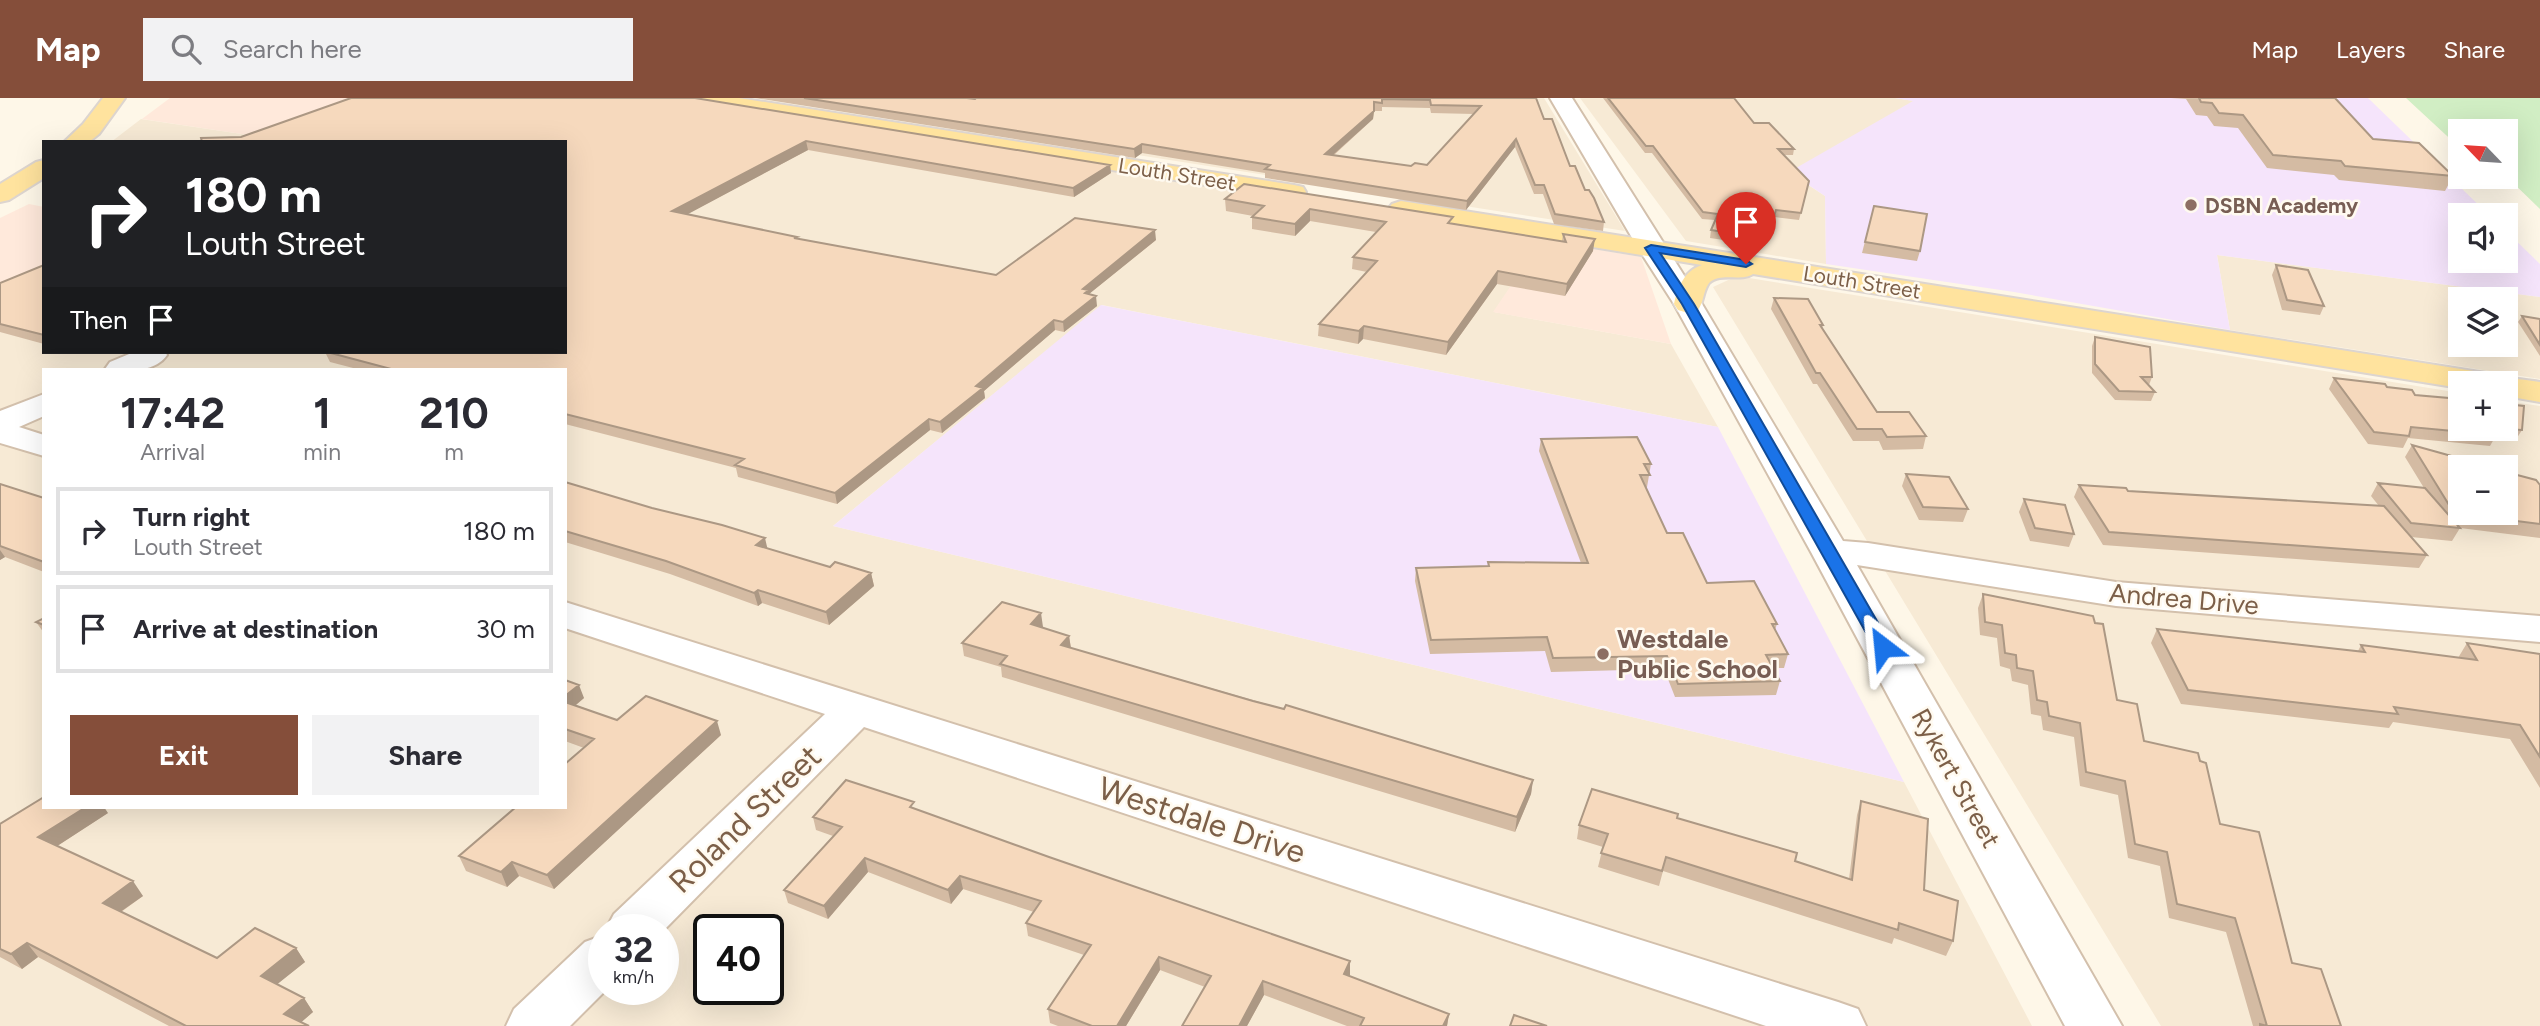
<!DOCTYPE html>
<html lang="en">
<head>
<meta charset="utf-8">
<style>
  body { margin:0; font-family:Figtree,sans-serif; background:#f2f2f3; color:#2b2b33; height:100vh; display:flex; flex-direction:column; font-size:26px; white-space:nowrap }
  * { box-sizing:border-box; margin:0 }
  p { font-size:23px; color:#7c7c81 }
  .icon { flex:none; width:38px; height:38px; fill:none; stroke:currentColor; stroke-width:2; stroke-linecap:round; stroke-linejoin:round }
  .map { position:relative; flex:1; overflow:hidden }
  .sheet { position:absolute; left:42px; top:270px; width:525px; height:441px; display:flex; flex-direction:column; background:#fff; border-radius:0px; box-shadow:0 7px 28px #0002 }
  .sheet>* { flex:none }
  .banner { position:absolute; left:42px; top:42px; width:525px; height:214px; border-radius:0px; box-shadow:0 7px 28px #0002; background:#202124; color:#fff; overflow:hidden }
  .needle { width:46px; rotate:295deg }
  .controls { position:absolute; left:2448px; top:21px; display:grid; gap:14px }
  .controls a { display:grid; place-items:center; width:70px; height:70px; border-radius:0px; background:#fff; box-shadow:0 7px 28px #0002; font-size:35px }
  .speed { position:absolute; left:588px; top:816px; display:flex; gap:14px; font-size:35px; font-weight:700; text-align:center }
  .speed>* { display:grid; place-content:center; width:91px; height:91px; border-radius:50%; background:#fff; box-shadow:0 7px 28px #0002; line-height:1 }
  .speed small { font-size:18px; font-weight:400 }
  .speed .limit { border:4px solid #111; border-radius:10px; background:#fff; color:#111 }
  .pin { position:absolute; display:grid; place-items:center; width:60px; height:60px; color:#fff; margin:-72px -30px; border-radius:50% 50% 50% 0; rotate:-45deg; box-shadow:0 0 7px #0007 }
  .pin .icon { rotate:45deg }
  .me { position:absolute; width:77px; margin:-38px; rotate:331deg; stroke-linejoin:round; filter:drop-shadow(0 0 5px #0008) }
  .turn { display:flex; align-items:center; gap:24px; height:147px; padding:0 28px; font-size:32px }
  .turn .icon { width:91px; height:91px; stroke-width:2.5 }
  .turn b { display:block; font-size:49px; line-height:60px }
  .then { display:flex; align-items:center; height:66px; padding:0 28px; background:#0003; gap:14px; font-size:26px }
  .eta { display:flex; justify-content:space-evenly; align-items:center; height:119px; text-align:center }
  .eta b { font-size:42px; font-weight:700; line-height:49px }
  .button { display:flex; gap:14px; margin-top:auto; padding:14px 28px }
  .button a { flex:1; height:80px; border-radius:0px; background:#854e3a; color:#fff; font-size:28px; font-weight:700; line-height:80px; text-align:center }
  .button a+a { background:#f2f2f3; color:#2b2b33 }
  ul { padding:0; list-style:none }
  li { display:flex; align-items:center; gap:21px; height:88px; margin:0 14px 10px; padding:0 14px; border:4px solid #e1e1e2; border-radius:0px }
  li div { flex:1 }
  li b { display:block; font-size:26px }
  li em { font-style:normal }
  header { display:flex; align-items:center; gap:42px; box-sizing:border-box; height:98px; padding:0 35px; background:#854e3a; color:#fff }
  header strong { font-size:33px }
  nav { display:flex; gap:38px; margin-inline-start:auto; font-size:24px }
  .search { width:490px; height:63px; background:#f2f2f3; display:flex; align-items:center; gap:18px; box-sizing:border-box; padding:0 24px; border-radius:0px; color:#7c7c81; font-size:26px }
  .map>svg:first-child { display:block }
</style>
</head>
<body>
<header>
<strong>Map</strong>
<div class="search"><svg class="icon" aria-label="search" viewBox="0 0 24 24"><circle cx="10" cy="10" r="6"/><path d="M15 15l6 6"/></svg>Search here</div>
<nav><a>Map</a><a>Layers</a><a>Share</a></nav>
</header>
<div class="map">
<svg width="2540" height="928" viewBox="0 0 2540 928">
  <rect width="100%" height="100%" fill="#fef7e8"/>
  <!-- residential -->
  <path fill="#f7ead5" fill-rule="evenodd" d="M349 0H657L1542 142 1494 214 1671 246 1718 329 1102 207 833 428 1904 684 2032 928H0V228L44 211V254H565V44H111L141 21 255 38 361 2ZM44 271H565V709H44ZM604 831H663V891H604ZM709 831H768V891H709Z
    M772 0H1544L1625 133Z
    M1580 0H1895L1914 3 1790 75 1825 98 1826 166 1686 143Z
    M2217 157 2540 199V281L2230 232ZM2460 201H2506V247H2460Z
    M1737 178 2460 295V331H2506V303L2540 308V928H2161L1713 189ZM2460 369H2506V415H2460Z"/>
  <!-- commercial -->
  <path fill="#ffe9db" d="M170 0H349L363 3 255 38 142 21Z
    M29 106 44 109V211L0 228V120Z
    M1542 142 1641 159 1671 246 1493 214Z"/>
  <!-- education -->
  <path fill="#f5e4fb" d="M1895 0H2368L2489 117H2460V163H2506V133L2540 166V199L2217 157 2230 232 2014 194 1826 166 1825 98 1789 74 1913 3Z
    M1101 207 1718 329 1904 684 833 428Z"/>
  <!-- green -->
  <path fill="#d1eec4" d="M2406 0H2540V111L2506 78V33H2460V50Z"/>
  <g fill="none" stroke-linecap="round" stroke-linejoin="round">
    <defs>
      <path id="minor" d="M1550 0H1572L1702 206 1843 443 1868 445 2116 484 2540 518V544L2116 508 1857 467 2122 928H2065L1811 454 1674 206 1638 150Z
        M134 254H165L167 257C154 276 126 272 105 271L110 264Z
        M44 296V318L19 329 44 337V358L0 345V313Z
        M565 504 1838 904 1858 911 1866 928H1766L864 629 663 833 606 831 614 816 825 616 565 530Z
        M604 837V891H607L570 928H506L514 911 585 844Z"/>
      <path id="major" d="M103 0H125L99 36 89 44H64L83 26Z
        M687 0H739L1294 87 1303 89 1306 94 1303 99 1294 101 698 6 691 4Z
        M44 62V80L9 102 0 104V86L36 64Z
        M1401 103 2486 275C2503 280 2521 281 2540 284V304L2506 298V285H2460V290L1753 176C1741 184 1720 174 1709 185 1703 193 1704 204 1698 212L1688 215 1678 212 1674 206C1678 189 1684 173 1702 167L1392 116 1388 111 1392 106Z"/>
    </defs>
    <!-- minor casing -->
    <use href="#minor" stroke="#d3c0ac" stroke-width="4"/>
    <!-- major casing -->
    <use href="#major" stroke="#ddd5cf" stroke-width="4"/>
    <!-- minor -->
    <use href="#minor" fill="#fff" fill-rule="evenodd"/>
    <!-- major -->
    <use href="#major" fill="#ffe39e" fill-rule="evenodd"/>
  </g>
  <!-- wall -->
  <path fill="#d4bba3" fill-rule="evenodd" d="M351 0 1110 67 1111 75 1074 99 808 52 687 116 797 139V141L996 177 1156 142 1089 196 1097 208 1064 234 1055 232 984 293 985 300 942 335 930 332 837 406 738 379 736 370 565 326V271H357L330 264 325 254H565L241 39Z
    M755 0H967L975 1 1536 0 1544 21 1570 68 1604 124 1603 133 1554 126 1543 96H1534L1515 49 1466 112 1265 80V75L1142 55 1135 60ZM1382 9 1430 10 1431 15 1474 16 1427 67 1411 68 1334 57 1373 21 1374 13H1382Z
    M1603 0H1734L1754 25 1794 51 1793 57H1784L1809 83 1799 122 1775 119 1765 148 1710 140 1711 132 1715 122 1702 121 1652 55H1645Z
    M2171 0H2335L2373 41 2453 78 2445 93 2339 82 2334 77 2267 70 2238 30 2214 28 2207 18 2196 17 2186 1Z
    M1225 101 1452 126 1562 143 1563 136 1593 153 1565 198 1497 186 1446 257 1363 241 1358 246 1318 238 1319 226 1367 174 1352 171 1353 159 1376 134 1310 123 1295 138 1252 131V119L1253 118 1226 113Z
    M1874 108 1920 153 1917 163 1862 155Z
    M44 167V246L0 234V185Z
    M2276 167 2324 208 2320 217 2282 212 2272 177Z
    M1774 200 1823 227 1822 231 1877 314 1926 338 1923 351 1883 352 1879 343H1853L1817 286H1813L1771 211Z
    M2522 218 2540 221V258L2518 224Z
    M2095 239 2152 279 2149 287 2155 294 2151 303 2115 302 2092 275V248Z
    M2334 280 2387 289 2415 297 2460 331H2506L2522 332 2515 343 2494 341 2490 348 2408 340 2403 350 2368 346 2329 291Z
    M1541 341 1651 366 1647 389H1646L1667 435 1707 485 1777 526 1775 532 1788 556 1784 570H1773L1780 583 1776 597 1675 599 1664 571 1551 574 1545 553 1430 556 1415 483 1416 470 1488 468V464L1581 465 1539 353Z
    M2412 347 2540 387V440L2460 430 2452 443 2411 439 2427 457 2419 470 2103 447 2074 399 2079 387 2128 393 2379 408 2371 398 2378 385 2424 390 2405 359Z
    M1906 376 1968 411 1963 424 1919 422 1902 388Z
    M565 384 767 450 830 469 871 475 874 488 829 527 762 505 758 508 670 476 565 444Z
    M0 386 44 400V474L5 459 0 462Z
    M2024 401 2074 436 2069 449 2030 443 2019 414Z
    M1983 496 2095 525 2117 602 2144 643 2220 726 2292 865 2341 928H2253L2226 834 2169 820 2160 768 2128 760 2118 697 2080 688 2074 639 2043 632 2041 618 2031 616 2028 587 2012 583 2010 571 2000 568 1997 540 1980 537 1978 510Z
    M44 520V535L36 524Z
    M1043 529 1042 530 1069 538 1071 550 1533 682 1531 696 1515 734 1002 579 1001 569 964 558 962 545Z
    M2157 531 2358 553 2361 547 2458 560 2467 545 2540 556V690L2510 641 2393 624 2389 630 2181 606 2151 545Z
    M565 582 584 600 576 607 617 622 721 637 554 791 519 778 507 789 466 773 459 758 584 650 565 643Z
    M1861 703 1924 792 1953 843 1946 858 1894 840 1892 846 1663 773 1659 788 1598 769 1603 749 1577 741 1579 727 1677 720 1795 763 1849 781 1857 717Z
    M916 711 1049 759 1350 863 1349 878 1449 916 1447 928H1347L1264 897 1247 928H1182L1205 889 1160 872 1126 928H1058L1050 925 1048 911 1084 857 1028 838 1026 825 1034 814 963 791 951 806 868 774 828 821 788 805 784 792 833 738 816 732 813 719Z
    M108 715 57 748 143 798 121 814 217 860 296 850 305 864 277 886 304 900 313 914 301 924 309 928H169L38 859 22 871 0 859V726Z"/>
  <!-- shaded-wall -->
  <path fill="#ac9884" d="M1374 13 1373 21 1325 64V56Z
    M1516 41 1515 49 1466 112 1467 103Z
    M806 43 808 52 675 123 672 113Z
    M1142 46V55L1135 60 1134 51Z
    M1110 67 1111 75 1074 99 1073 90Z
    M1310 111V123L1295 138V126Z
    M1155 132 1156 142 1089 196 1086 205 1083 191Z
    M1595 141 1593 153 1565 198 1567 186Z
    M1498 173 1497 186 1446 257 1448 244Z
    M1096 198 1097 208 1064 234 1063 224Z
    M1054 222 1055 232 984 293 985 300 942 335 940 324 976 288Z
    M1364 228 1363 241 1358 246 1359 233Z
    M929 321 930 332 837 406 835 395Z
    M765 440 768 453 756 447Z
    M0 452 5 459 0 462Z
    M871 475 874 488 829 527 826 514Z
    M758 492 762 505 758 508 754 495Z
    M1041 515 1043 529 1033 540 1031 526Z
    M1069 538 1071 551 1061 547Z
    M579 587 584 600 565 616V598Z
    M717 623 721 637 554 791 547 777Z
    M1533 682 1531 696 1515 734 1517 719Z
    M86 709H104L108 715 48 754 38 739Z
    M865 760 868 774 828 821 824 808Z
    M512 764 519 778 507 789 501 774Z
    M960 778 963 791 951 806 948 792Z
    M133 783 143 798 113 819 103 805Z
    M27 845 38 859 22 871 11 856Z
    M296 850 305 864 270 892 261 878Z
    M1159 859 1160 872 1126 928H1117Z
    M1350 863V877L1343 890 1344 876Z
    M1263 883 1264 897 1247 928H1239Z
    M304 900 313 914 297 928 284 916Z
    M1449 916 1447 928H1443Z"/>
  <!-- building -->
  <path fill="#f6d9bd" stroke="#ac9884" stroke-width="2" fill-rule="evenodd" d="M351 0H695L1110 67 1073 90 806 43 672 113 797 139 794 140 996 177 1075 120 1155 132 1083 191 1089 192 1085 195 1096 198 1063 224 1054 222 976 288 983 290 940 324 929 321 835 395 735 367 744 361 565 316V271H391L327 254H565V44H202L201 40 241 39Z
    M804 0H967L975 1 976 0H1536L1544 21H1552L1570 68H1575L1585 92H1589L1594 100 1604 124 1555 116 1544 87H1535L1516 41 1467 103 1265 71 1270 67 1142 46 1134 51ZM1382 1 1430 2 1431 7 1481 8 1427 67 1415 65 1411 68 1325 56 1374 13V4L1382 5Z
    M1608 0H1734L1754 25H1769L1794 51H1778L1809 83 1801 115 1776 112 1767 141 1711 132 1718 116 1703 114 1653 48H1646Z
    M2199 0H2335L2373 41 2419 45 2453 78 2345 68 2341 63 2273 57 2243 17 2219 15 2212 5 2201 4Z
    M1244 86 1453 119 1448 125 1566 144 1563 136 1595 141 1567 186 1498 173 1448 244 1364 228 1359 233 1319 226 1377 163 1353 159 1386 124 1310 111 1295 126 1252 119 1264 108 1225 101Z
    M1874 108 1927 116 1920 153 1865 144Z
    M44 167V237L0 226V185Z
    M2276 167 2308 172 2324 208 2287 202Z
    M1774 200 1808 201 1823 227H1820L1877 314H1909L1926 338 1887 339 1882 331H1857L1820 275H1816Z
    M2522 218 2540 221V247Z
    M2095 239 2150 249 2152 279H2141L2155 294 2119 293 2095 266Z
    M2334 280 2385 286 2387 289 2412 292 2415 297 2460 301V331H2491L2496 337 2411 329 2409 338 2374 334Z
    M2506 306 2524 308 2522 332 2506 331Z
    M1637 339 1651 366H1644L1650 377H1640L1667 435H1683L1707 485 1754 483 1777 526H1772L1788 556 1766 557 1780 583 1678 586 1667 558 1553 560 1547 539 1431 542 1416 470 1489 468 1488 464 1588 465 1541 341Z
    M2412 347 2491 369H2460V415H2506V374L2536 382 2540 387V426L2454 415Z
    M1906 376 1949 379 1968 411 1923 409Z
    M565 384 652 410 722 427 765 440 756 447 830 469 835 464 871 475 826 514 758 492 754 495 666 463 565 433Z
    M2378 385 2425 390 2460 430 2411 425Z
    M0 386 44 400V464L0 448Z
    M2079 387 2126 390 2128 393 2384 408 2427 457 2109 434Z
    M2024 401 2065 407 2074 436 2035 430Z
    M1983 496 2093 518 2095 525 2103 526 2117 602 2137 606 2144 643 2198 655 2200 663 2206 665 2220 726 2259 734 2292 865 2321 871 2341 928H2260V926L2267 928 2235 820 2177 806 2167 754 2135 746 2125 683 2086 674 2080 625 2049 618 2047 604 2037 602 2033 573 2017 570 2016 557 2005 555 2002 527 1985 524Z
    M1002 504 1041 515 1031 526 1069 538 1061 547 1253 603 1284 611 1286 607 1533 682 1517 719 1000 566 1007 558 962 545Z
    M44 520V527L36 524Z
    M2157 531 2365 554 2361 547 2477 562 2467 545 2540 556V659L2520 627 2394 609 2398 616 2188 592Z
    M565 582 579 587 565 598Z
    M646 598 717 623 547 777 512 764 501 774 459 758 516 709H565V666L594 641 565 631V604L617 622Z
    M846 682 914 704 910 709 1049 759 1350 863 1344 876 1449 916 1443 928H1360L1364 920 1263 883 1239 928H1182L1211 878 1159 859 1117 928H1092L1048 911 1091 847 1026 825 1041 803 960 778 948 792 865 760 824 808 784 792 842 729 813 719Z
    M1592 691 1678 716 1677 720 1797 755 1795 763 1852 782 1861 703 1928 721 1924 792 1958 803 1953 843 1899 825 1898 832 1666 759 1662 773 1601 755 1608 736 1579 727Z
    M44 699V709H86L38 739 133 783 103 805 217 860 255 830 296 850 261 878 304 900 284 916 309 928H186L27 845 11 856 0 851V726Z
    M1514 917 1547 928H1510Z"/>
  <!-- route -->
  <path fill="#1a73e8" stroke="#114b97" stroke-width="2" d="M1651 147 1746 162 1752 166 1746 169 1660 155 1694 206 1892 549 1889 553 1883 554 1874 549 1682 206 1645 150Z"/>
  <!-- markers -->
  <g fill="#8d6e63" stroke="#fffaf0" stroke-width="2.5">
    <circle cx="2191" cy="107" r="7"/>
    <circle cx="1603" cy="556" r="7"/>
  </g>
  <g text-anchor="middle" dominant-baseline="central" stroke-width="5" stroke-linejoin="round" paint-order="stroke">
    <!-- far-street labels -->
    <g font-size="21" fill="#7c5f48" stroke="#fffaf0">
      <text transform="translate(1177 76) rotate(9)">Louth Street</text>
      <text transform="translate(1862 184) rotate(9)">Louth Street</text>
    </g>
    <!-- far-education labels -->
    <g font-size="21" font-weight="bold" fill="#785e54" stroke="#fffaf0" text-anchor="start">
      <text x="2205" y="107">DSBN Academy</text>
    </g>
    <!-- street labels -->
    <g font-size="26" fill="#7c5f48" stroke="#fffaf0">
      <text transform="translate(2184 501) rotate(5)">Andrea Drive</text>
      <text transform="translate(1956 680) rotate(61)">Rykert Street</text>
    </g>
    <!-- education labels -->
    <g font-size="26" font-weight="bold" fill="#785e54" stroke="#fffaf0" text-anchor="start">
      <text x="1617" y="541">Westdale<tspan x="1617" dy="30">Public School</tspan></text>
    </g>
    <!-- near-street labels -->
    <g font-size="32" fill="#7c5f48" stroke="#fffaf0">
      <text transform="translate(745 721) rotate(-44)">Roland Street</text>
      <text transform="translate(1202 722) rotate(18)">Westdale Drive</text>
    </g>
  </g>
</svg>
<div class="controls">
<a><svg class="needle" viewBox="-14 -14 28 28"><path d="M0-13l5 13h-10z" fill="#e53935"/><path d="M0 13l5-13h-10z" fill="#7c7c81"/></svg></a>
<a><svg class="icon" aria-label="sound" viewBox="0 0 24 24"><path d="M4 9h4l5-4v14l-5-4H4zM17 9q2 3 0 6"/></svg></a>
<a><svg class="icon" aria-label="layers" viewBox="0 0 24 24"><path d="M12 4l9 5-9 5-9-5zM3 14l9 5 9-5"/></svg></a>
<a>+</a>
<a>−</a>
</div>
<div class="speed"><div>32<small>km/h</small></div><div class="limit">40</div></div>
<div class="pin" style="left:1746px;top:166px;background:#d93025"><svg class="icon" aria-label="arrive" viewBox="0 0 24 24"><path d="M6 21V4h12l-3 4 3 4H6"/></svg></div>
<svg class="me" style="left:1883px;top:549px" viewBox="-20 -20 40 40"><path d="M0-17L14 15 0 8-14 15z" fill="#1a73e8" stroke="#fff" stroke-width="4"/></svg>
<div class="banner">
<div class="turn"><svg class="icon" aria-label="right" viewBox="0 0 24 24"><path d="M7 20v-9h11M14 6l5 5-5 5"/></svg><div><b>180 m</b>Louth Street</div></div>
<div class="then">Then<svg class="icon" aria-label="arrive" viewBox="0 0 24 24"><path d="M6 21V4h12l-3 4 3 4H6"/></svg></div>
</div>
<section class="sheet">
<div class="eta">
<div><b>17:42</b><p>Arrival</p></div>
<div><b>1</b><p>min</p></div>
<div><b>210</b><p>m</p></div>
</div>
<ul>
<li><svg class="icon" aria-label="right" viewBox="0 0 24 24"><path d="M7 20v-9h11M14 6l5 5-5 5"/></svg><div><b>Turn right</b><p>Louth Street</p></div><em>180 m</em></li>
<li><svg class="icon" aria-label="arrive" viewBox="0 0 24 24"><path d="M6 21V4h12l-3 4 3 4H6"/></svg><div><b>Arrive at destination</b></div><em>30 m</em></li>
</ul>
<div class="button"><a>Exit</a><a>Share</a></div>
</section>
</div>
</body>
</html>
